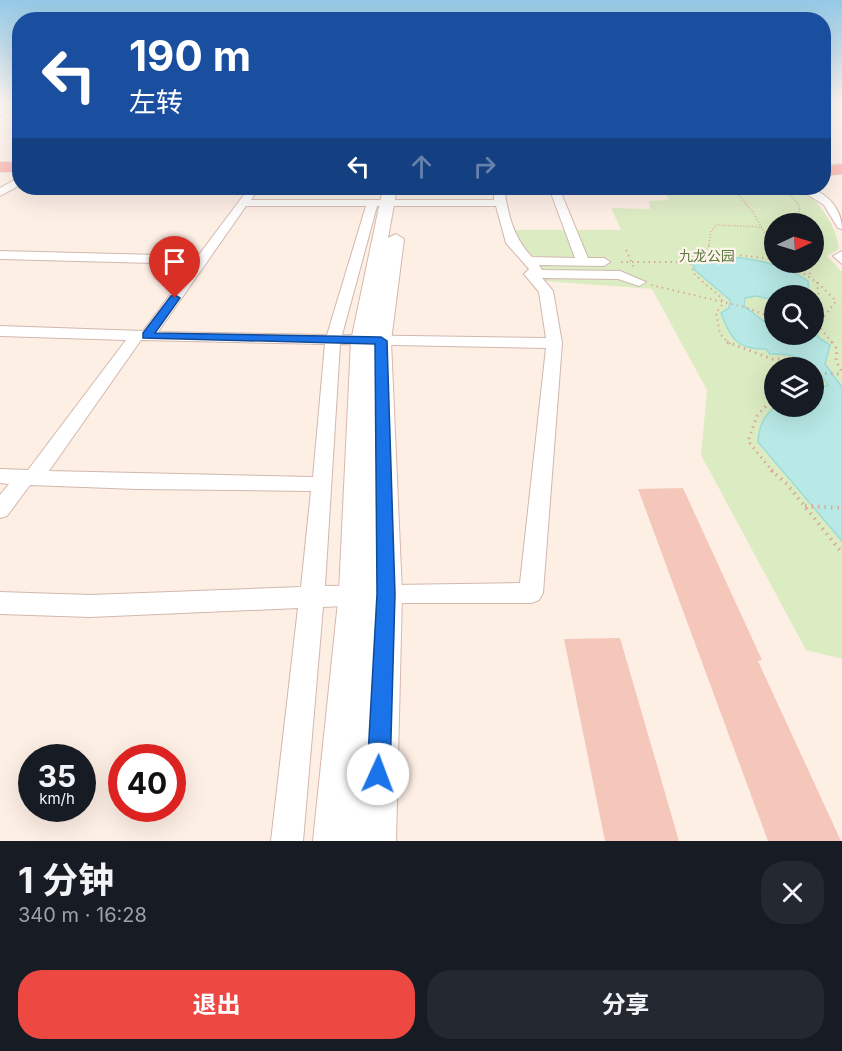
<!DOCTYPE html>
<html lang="zh">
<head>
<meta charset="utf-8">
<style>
  body { margin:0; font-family:Inter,"Noto Sans SC",sans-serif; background:#242831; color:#f1f3f6; height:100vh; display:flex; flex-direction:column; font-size:22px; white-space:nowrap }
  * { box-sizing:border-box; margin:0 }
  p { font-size:20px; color:#9ea1a6 }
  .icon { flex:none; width:33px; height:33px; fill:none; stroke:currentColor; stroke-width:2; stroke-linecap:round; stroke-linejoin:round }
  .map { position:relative; height:841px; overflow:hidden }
  .drawer { display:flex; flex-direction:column; background:#171b24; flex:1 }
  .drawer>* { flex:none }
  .hud { position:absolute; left:12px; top:12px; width:819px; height:183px; border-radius:24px; box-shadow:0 6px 24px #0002; background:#1a4fa0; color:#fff; overflow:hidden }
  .needle { width:39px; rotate:86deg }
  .tools { position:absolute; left:764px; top:213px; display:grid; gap:12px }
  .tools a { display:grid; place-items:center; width:60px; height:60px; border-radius:50%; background:#171b24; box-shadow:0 6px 24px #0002; font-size:30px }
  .speed { position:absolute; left:18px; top:744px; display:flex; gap:12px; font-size:30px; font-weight:700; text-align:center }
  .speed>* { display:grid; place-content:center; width:78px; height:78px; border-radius:50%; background:#171b24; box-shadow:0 6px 24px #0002; line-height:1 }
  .speed small { font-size:15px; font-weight:400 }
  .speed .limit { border:9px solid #d22; background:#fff; color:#111 }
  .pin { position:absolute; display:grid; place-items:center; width:51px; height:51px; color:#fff; margin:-62px -26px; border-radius:50% 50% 50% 0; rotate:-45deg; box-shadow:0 0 6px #0007 }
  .pin .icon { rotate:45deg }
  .me { position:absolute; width:66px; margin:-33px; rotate:2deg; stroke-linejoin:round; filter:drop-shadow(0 0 4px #0008) }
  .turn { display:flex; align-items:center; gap:21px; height:126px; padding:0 18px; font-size:27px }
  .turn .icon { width:78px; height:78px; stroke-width:2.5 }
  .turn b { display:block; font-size:42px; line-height:51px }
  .lanes { display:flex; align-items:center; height:57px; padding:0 18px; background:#0003; justify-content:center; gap:30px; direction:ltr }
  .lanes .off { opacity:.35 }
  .round { display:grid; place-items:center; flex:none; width:63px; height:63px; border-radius:24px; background:#242831 }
  .head { display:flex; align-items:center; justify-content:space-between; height:102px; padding:0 18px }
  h1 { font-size:36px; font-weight:700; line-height:45px }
  .cta { display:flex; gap:12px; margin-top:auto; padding:12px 18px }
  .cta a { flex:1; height:69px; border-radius:24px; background:#ee4843; color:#fff; font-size:24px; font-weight:700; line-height:69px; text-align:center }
  .cta a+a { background:#242831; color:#f1f3f6 }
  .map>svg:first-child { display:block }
</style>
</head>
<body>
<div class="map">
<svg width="842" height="841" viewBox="0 0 842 841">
  <rect width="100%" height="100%" fill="#feefe5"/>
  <!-- green -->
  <path fill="#dbecc2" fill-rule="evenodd" d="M671 188H802C819 203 837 225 839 249L827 256 842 272V659L806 650 701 455 707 390 652 289 543 281 515 230H621L611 208 650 209 649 201 669 200 664 190H672ZM774 224H813V262H774ZM774 296H813V334H774ZM774 368H813V406H774Z"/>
  <!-- water -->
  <path fill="#b8e9e6" stroke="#9edbd9" stroke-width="1.5" d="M702 255C739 257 776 259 808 281L809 295 774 296V300L756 296 745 298 744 306 774 329V334H813V328L819 338 830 345 825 364 842 387V541L758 442C759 426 763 417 775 407L813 406V391L828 385C814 361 797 353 770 354L766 349C738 350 730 338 721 313L729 308 730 300 695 270 691 260Z"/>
  <!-- building -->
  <path fill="#f5c7bb" d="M683 488 762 660 758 661 841 841H768L638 489Z
    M620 638 679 841H605L564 639Z"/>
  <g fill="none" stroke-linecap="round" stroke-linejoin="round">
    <defs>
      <path id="street" d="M20 177V185L0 196V188Z
        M249 188H259L251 200H494V188H504C508 214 513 237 532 257L575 258 549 188H559L588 258H604L610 262 604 266 539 265 542 270 620 271 646 282 639 286 618 279 542 278 553 291 562 343 543 593 539 600 531 603H407L323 607 303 841H271L298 608 90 617 0 614V592L90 595 301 587 311 491 137 489 30 485 7 516 0 518V495L9 484 0 483V469L28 470 126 340 0 336V326L143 331 193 264 0 259V251L198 256ZM246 206H366L327 335 158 332ZM377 206H496L506 243 529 269 524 274 539 292 546 338 342 335ZM141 340 325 344 313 477 49 471ZM340 344 546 348 520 583 325 586Z
        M797 188C821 185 842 206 842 229L838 228 824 205Z
        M842 251V264L833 256Z"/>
      <path id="secondary" d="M10 103H20V106L0 116V109Z
        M383 188H397L388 238 396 234 404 239 391 341 402 594 396 841H313L339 592 351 341Z"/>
      <path id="highway" d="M0 162H20V172H0Z
        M842 164V174L824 176V166Z"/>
    </defs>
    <!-- street casing -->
    <use href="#street" stroke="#d2b7ad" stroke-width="2"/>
    <!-- secondary casing -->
    <use href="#secondary" stroke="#d8b7ac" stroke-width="2"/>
    <!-- highway casing -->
    <use href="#highway" stroke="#d9cecc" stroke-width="1"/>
    <!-- path-far3 -->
    <path stroke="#daa99e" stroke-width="1.5" stroke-dasharray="1 2" stroke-linecap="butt" d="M733 188 754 214 771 244
      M789 189H786L799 205 800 211 789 217 792 224
      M709 244 711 231 717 225 762 227"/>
    <!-- path-far2 -->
    <path stroke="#daa99e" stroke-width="2" stroke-dasharray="1.5 4" stroke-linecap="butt" d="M770 243 774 249
      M626 250 634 268
      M708 252 709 243
      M621 262H688
      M785 262 817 282 836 301 818 325 833 344
      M807 262 811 278
      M817 282 821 316
      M651 285 744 307 772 317
      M813 301 819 302
      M774 308V321
      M730 344 720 334 716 313 722 305V298L695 275 688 258 708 252 774 259"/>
    <!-- path-far1 -->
    <path stroke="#daa99e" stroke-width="3" stroke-dasharray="1.5 4.5" stroke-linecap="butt" d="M727 342 772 359H790L806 368
      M832 342 837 349 836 361 842 372
      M813 373 842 374
      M813 374 818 379 813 386
      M773 472 748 441 757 416 774 397"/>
    <!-- path -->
    <path stroke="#daa99e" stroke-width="4" stroke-dasharray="1.5 5" stroke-linecap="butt" d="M771 470 787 484 842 553
      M805 506 842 508"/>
    <!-- street -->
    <use href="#street" fill="#fff" fill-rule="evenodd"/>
    <!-- secondary -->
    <use href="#secondary" fill="#fff" fill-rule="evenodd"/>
    <!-- highway -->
    <use href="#highway" fill="#fb9f98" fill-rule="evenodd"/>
  </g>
  <!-- sky -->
  <linearGradient id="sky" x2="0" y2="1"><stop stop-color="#95c9e7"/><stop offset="0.47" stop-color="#fff8f3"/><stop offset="1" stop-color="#fff8f3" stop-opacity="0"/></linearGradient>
  <rect width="842" height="221" fill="url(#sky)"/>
  <!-- route -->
  <path fill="#1a73e8" stroke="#114b97" stroke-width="1.5" d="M175 295 180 298 155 333 381 337 387 341 395 594 390 774 386 782 378 785 370 782 367 774 377 594 375 344 143 338V333L171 296Z"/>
  <g text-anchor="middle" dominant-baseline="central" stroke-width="4.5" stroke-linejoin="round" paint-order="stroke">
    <!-- far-park labels -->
    <g font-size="14" fill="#5a793c" stroke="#fff4ed">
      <text x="707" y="255">九龙公园</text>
    </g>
  </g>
</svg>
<div class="tools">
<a><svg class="needle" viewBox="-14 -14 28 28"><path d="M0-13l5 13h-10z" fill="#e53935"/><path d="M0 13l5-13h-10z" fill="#9ea1a6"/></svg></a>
<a><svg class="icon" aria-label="search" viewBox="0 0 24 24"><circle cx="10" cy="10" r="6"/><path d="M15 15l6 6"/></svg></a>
<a><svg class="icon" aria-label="layers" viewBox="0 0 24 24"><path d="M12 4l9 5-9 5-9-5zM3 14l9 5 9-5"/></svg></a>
</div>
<div class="speed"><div>35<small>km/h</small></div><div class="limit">40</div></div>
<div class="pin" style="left:175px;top:298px;background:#d93025"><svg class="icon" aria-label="arrive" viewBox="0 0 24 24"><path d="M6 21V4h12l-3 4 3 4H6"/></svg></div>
<svg class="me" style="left:378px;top:774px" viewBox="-20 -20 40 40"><circle r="19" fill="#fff"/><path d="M0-13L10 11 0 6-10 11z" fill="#1a73e8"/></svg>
<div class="hud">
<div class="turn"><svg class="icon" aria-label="left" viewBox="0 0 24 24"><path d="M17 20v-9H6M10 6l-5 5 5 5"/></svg><div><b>190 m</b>左转</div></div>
<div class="lanes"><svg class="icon" aria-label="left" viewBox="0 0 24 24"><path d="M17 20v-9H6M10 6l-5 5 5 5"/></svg><svg class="icon off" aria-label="ahead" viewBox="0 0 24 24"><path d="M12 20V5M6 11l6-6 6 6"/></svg><svg class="icon off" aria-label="right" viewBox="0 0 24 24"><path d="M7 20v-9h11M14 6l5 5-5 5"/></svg></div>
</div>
</div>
<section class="drawer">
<div class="head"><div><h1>1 分钟</h1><p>340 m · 16:28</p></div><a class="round"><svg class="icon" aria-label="close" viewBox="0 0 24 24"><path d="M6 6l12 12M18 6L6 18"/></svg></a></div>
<div class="cta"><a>退出</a><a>分享</a></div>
</section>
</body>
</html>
